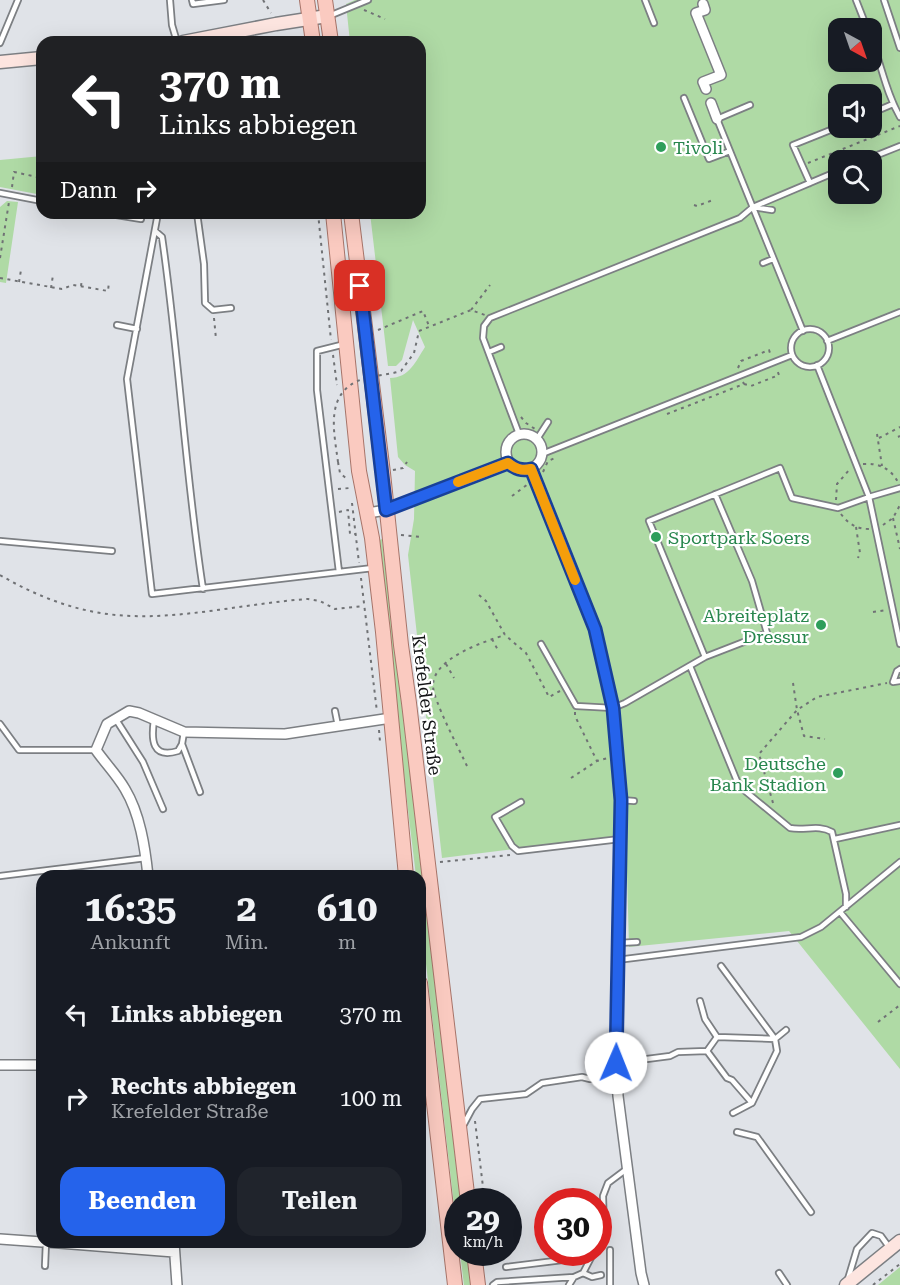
<!DOCTYPE html>
<html lang="de">
<head>
<meta charset="utf-8">
<style>
  body { margin:0; font-family:"Roboto Serif",serif; background:#20242c; color:#f1f3f6; height:100vh; display:flex; flex-direction:column; font-size:22px; white-space:nowrap }
  * { box-sizing:border-box; margin:0 }
  p { font-size:20px; color:#9ea1a6 }
  .icon { flex:none; width:33px; height:33px; fill:none; stroke:currentColor; stroke-width:2; stroke-linecap:round; stroke-linejoin:round }
  .map { position:relative; flex:1; overflow:hidden }
  .sheet { position:absolute; left:36px; top:870px; width:390px; height:378px; display:flex; flex-direction:column; background:#171b24; border-radius:18px; box-shadow:0 6px 24px #0002 }
  .sheet>* { flex:none }
  .top-card { position:absolute; left:36px; top:36px; width:390px; height:183px; border-radius:18px; box-shadow:0 6px 24px #0002; background:#202124; color:#fff; overflow:hidden }
  .needle { width:39px; rotate:140deg }
  .fabs { position:absolute; left:828px; top:18px; display:grid; gap:12px }
  .fabs a { display:grid; place-items:center; width:54px; height:54px; border-radius:12px; background:#171b24; box-shadow:0 6px 24px #0002; font-size:30px }
  .speed { position:absolute; left:444px; top:1188px; display:flex; gap:12px; font-size:30px; font-weight:700; text-align:center }
  .speed>* { display:grid; place-content:center; width:78px; height:78px; border-radius:50%; background:#171b24; box-shadow:0 6px 24px #0002; line-height:1 }
  .speed small { font-size:15px; font-weight:400 }
  .speed .limit { border:9px solid #d22; background:#fff; color:#111 }
  .pin { position:absolute; display:grid; place-items:center; width:51px; height:51px; color:#fff; margin:-26px; border-radius:12px; box-shadow:0 3px 9px #0006 }
  .me { position:absolute; width:66px; margin:-33px; rotate:1deg; stroke-linejoin:round; filter:drop-shadow(0 0 4px #0008) }
  .turn { display:flex; align-items:center; gap:21px; height:126px; padding:0 24px; font-size:27px }
  .turn .icon { width:78px; height:78px; stroke-width:2.5 }
  .turn b { display:block; font-size:42px; line-height:51px }
  .then { display:flex; align-items:center; height:57px; padding:0 24px; background:#0003; gap:12px; font-size:22px }
  .eta { display:flex; justify-content:space-evenly; align-items:center; height:102px; text-align:center }
  .eta b { font-size:36px; font-weight:700; line-height:42px }
  .cta { display:flex; gap:12px; margin-top:auto; padding:12px 24px }
  .cta a { flex:1; height:69px; border-radius:18px; background:#2563eb; color:#fff; font-size:24px; font-weight:700; line-height:69px; text-align:center }
  .cta a+a { background:#20242c; color:#f1f3f6 }
  ul { padding:0; list-style:none }
  li { display:flex; align-items:center; gap:18px; height:84px; padding:0 24px }
  li div { flex:1 }
  li b { display:block; font-size:22px }
  li em { font-style:normal }
  .map>svg:first-child { display:block }
</style>
</head>
<body>
<div class="map">
<svg width="900" height="1285" viewBox="0 0 900 1285">
  <rect width="100%" height="100%" fill="#e0e3e8"/>
  <!-- green -->
  <path fill="#afdaa5" fill-rule="evenodd" d="M355 0H900V1069L789 931 629 947 626 835 442 858 408 555 414 519 415 471 405 465 398 457 390 378C409 378 416 361 425 347L413 320 402 360 396 366H388L370 213H420V42H350L346 4ZM838 28H872V62H838ZM838 94H872V128H838ZM838 160H872V194H838Z
    M42 156V195L0 187V160Z
    M7 201 18 202 6 283 0 282V207Z
    M382 539 461 1201 458 1202 457 1231 420 912V876H416C402 764 391 652 377 541Z
    M460 1253H467L471 1285H464Z
    M900 1267V1285H878Z"/>
  <g fill="none" stroke-linecap="round" stroke-linejoin="round">
    <defs>
      <path id="lane" d="M170 0 172 25 177 42
        M192 0 193 4 224 0
        M645 0 654 23
        M856 0 867 28
        M884 0 900 48
        M329 16 368 0
        M872 41C882 67 886 93 900 117
        M0 43 18 0
        M684 98 709 159 730 151
        M750 105 717 119 803 331
        M872 113 893 104
        M865 160 900 146
        M810 183 793 145 838 127
        M0 193 42 201
        M753 207 772 210
        M104 213 141 219
        M158 213 127 379 152 594 339 572
        M197 213 204 264 205 303 213 310 231 308
        M155 231 162 237C179 354 185 472 203 589
        M763 263 773 259
        M117 325 137 329
        M791 348a19 19 0 1 1 38 0a19 19 0 1 1-38 0Z
        M827 341 900 312
        M345 344 317 351V390L339 572 373 568
        M489 352 501 347
        M817 365 869 497 900 644
        M519 434 483 338 484 326 490 318 740 218 753 207 838 171
        M537 439 548 422
        M542 454 792 355
        M0 541 112 551
        M541 644 576 706 613 708 625 703 705 657 767 633 752 581 715 494
        M705 657 649 521 780 468 792 498 838 508 869 497 900 488
        M690 666 739 786 790 828C805 831 818 824 832 832L846 894V907
        M900 669 897 671 893 682 900 681
        M335 711 338 726
        M115 718 143 762 163 809
        M154 720C151 740 152 759 178 751L182 744
        M0 724 19 750H96
        M184 732 182 744 200 792
        M621 800 634 801
        M521 802 495 817 512 846 518 851 620 839
        M835 839 900 825
        M0 876 146 858
        M840 912 900 984
        M617 943 637 942
        M617 960 801 937 821 927 900 862
        M721 966 775 1039 777 1051 752 1103 733 1113
        M700 1001 705 1019 717 1037
        M707 1051 727 1078 732 1080 752 1103
        M616 1063 670 1056 678 1052 707 1051 717 1037 775 1039 786 1030
        M464 1124 472 1109 480 1099 526 1094 542 1083 582 1077 590 1079 617 1075
        M737 1132 757 1137 811 1212
        M598 1243 604 1232 603 1196 608 1183 628 1168
        M610 1250V1285
        M45 1266 46 1242
        M506 1267 579 1258 582 1252
        M583 1273 594 1252
        M779 1273 787 1285
        M848 1279 857 1249 872 1233 881 1236 889 1247
        M493 1285 497 1282 574 1277 583 1273 592 1277 601 1275
        M569 1285 574 1277"/>
      <path id="street" d="M703 4 705 10 696 13 721 75 703 82 706 89
        M711 103 717 119
        M506 452a18 18 0 1 1 36 0a18 18 0 1 1-36 0Z
        M531 469 595 629 613 708 621 800 616 1063 618 1096 641 1273 644 1285
        M368 513 386 510 508 463
        M148 876C145 847 140 814 125 789 117 775 105 763 96 750L107 724 129 711 139 713 184 732 285 734 391 718
        M0 1065H42
        M0 1239 42 1242
        M46 1242 174 1252
        M174 1242 177 1285"/>
      <path id="secondary" d="M183 42 276 24 327 16
        M0 62 42 58
        M846 1285 900 1241"/>
      <path id="primary" d="M307 0 313 42
        M325 0 331 42
        M333 213 359 471 372 538 383 632 406 876
        M351 213 383 473 401 645 409 703 468 1202
        M420 983 455 1285
        M474 1252 478 1285"/>
    </defs>
    <!-- lane casing -->
    <use href="#lane" stroke="#7c7f83" stroke-width="8"/>
    <!-- street casing -->
    <use href="#street" stroke="#7c7f83" stroke-width="12"/>
    <!-- secondary casing -->
    <use href="#secondary" stroke="#7c7f83" stroke-width="15"/>
    <!-- primary casing -->
    <use href="#primary" stroke="#a77469" stroke-width="16"/>
    <!-- path -->
    <path stroke="#707275" stroke-width="2" stroke-dasharray="3 4.5" stroke-linecap="butt" d="M263 0 271 13
      M364 10 385 19
      M808 163 900 126
      M12 187 14 172 42 178
      M694 205 697 206 713 200
      M318 213 331 340
      M0 258 9 202
      M0 278 62 289 73 285 108 291 109 282
      M19 282 21 270
      M81 286 82 279
      M51 288 53 275
      M471 310 490 285
      M214 318 216 339
      M378 330 423 311 429 326
      M419 331 471 310 485 315
      M333 355 337 385
      M738 368 741 361 769 350 771 356
      M744 384 751 386 779 375 777 370
      M667 414 744 384 743 382
      M521 417 526 423 535 429
      M877 434 882 466
      M898 437 900 436
      M879 438 900 427
      M338 462 340 473 347 479
      M863 464C879 463 890 468 898 482
      M393 470 403 468 407 462
      M543 472 548 461 557 457
      M338 489 350 488
      M512 496 528 484
      M836 500 837 484 850 469
      M352 503 359 563
      M339 512 348 510 350 534H356
      M841 514C848 524 857 529 869 529
      M893 518 900 549
      M883 525 893 518 900 505
      M856 527 860 553 858 558
      M401 535 422 537
      M0 575C36 596 74 611 116 615 178 621 246 603 308 599L320 601 335 609 364 606
      M361 578 377 712
      M479 595 486 601 505 635 526 653 549 697 560 691
      M873 612 887 610
      M492 639 499 652
      M446 664 454 678
      M793 683 797 710 804 736 825 739
      M575 712V716L597 761
      M379 730 380 742
      M467 766C460 751 432 698 433 685 434 658 483 642 505 635
      M571 778 597 761 608 758
      M773 803 759 754 797 710 817 697 887 683
      M440 862 510 855
      M878 1022 900 1005
      M475 1121 483 1187 481 1199
      M873 1285 900 1264"/>
    <!-- lane -->
    <use href="#lane" stroke="#fff" stroke-width="4.5"/>
    <!-- street -->
    <use href="#street" stroke="#fff" stroke-width="9"/>
    <!-- secondary -->
    <use href="#secondary" stroke="#fde5e0" stroke-width="12"/>
    <!-- primary -->
    <use href="#primary" stroke="#facac0" stroke-width="14"/>
    <!-- path-bridge -->
    <path stroke="#707275" stroke-width="2" stroke-dasharray="3 4.5" stroke-linecap="butt" d="M338 462C334 431 324 392 363 379 375 375 388 375 401 371L414 353 419 331"/>
  </g>
  <g fill="none" stroke-linecap="round" stroke-linejoin="round">
    <defs>
      <path id="route" d="M360 286 386 510 508 463C516 469 521 471 531 469L595 629 613 708 621 800 616 1063"/>
    </defs>
    <!-- route casing -->
    <use href="#route" stroke="#184099" stroke-width="15"/>
    <!-- route -->
    <use href="#route" stroke="#2563eb" stroke-width="10"/>
    <!-- slow -->
    <path stroke="#f59e0b" stroke-width="10" d="M458 482 508 463C516 469 521 471 531 469L575 580"/>
  </g>
  <!-- markers -->
  <g fill="#2e9e5b" stroke="#fff" stroke-width="2">
    <circle cx="661" cy="147" r="6"/>
    <circle cx="656" cy="537" r="6"/>
    <circle cx="821" cy="625" r="6"/>
    <circle cx="838" cy="773" r="6"/>
  </g>
  <g text-anchor="middle" dominant-baseline="central" stroke-width="4.5" stroke-linejoin="round" paint-order="stroke">
    <!-- leisure labels -->
    <g font-size="18" fill="#27864d" stroke="#fff" text-anchor="start">
      <text x="673" y="147">Tivoli</text>
      <text x="668" y="537">Sportpark Soers</text>
      <text x="809" y="615" text-anchor="end">Abreiteplatz<tspan x="809" dy="21">Dressur</tspan></text>
      <text x="826" y="763" text-anchor="end">Deutsche<tspan x="826" dy="21">Bank Stadion</tspan></text>
    </g>
    <!-- street labels -->
    <g font-size="18" fill="#131416" stroke="#fff">
      <text transform="translate(427 705) rotate(83)">Krefelder Straße</text>
    </g>
  </g>
</svg>
<div class="fabs">
<a><svg class="needle" viewBox="-14 -14 28 28"><path d="M0-13l5 13h-10z" fill="#e53935"/><path d="M0 13l5-13h-10z" fill="#9ea1a6"/></svg></a>
<a><svg class="icon" aria-label="sound" viewBox="0 0 24 24"><path d="M4 9h4l5-4v14l-5-4H4zM17 9q2 3 0 6"/></svg></a>
<a><svg class="icon" aria-label="search" viewBox="0 0 24 24"><circle cx="10" cy="10" r="6"/><path d="M15 15l6 6"/></svg></a>
</div>
<div class="speed"><div>29<small>km/h</small></div><div class="limit">30</div></div>
<div class="pin" style="left:360px;top:286px;background:#d93025"><svg class="icon" aria-label="arrive" viewBox="0 0 24 24"><path d="M6 21V4h12l-3 4 3 4H6"/></svg></div>
<svg class="me" style="left:616px;top:1063px" viewBox="-20 -20 40 40"><circle r="19" fill="#fff"/><path d="M0-13L10 11 0 6-10 11z" fill="#2563eb"/></svg>
<div class="top-card">
<div class="turn"><svg class="icon" aria-label="left" viewBox="0 0 24 24"><path d="M17 20v-9H6M10 6l-5 5 5 5"/></svg><div><b>370 m</b>Links abbiegen</div></div>
<div class="then">Dann<svg class="icon" aria-label="right" viewBox="0 0 24 24"><path d="M7 20v-9h11M14 6l5 5-5 5"/></svg></div>
</div>
<section class="sheet">
<div class="eta">
<div><b>16:35</b><p>Ankunft</p></div>
<div><b>2</b><p>Min.</p></div>
<div><b>610</b><p>m</p></div>
</div>
<ul>
<li><svg class="icon" aria-label="left" viewBox="0 0 24 24"><path d="M17 20v-9H6M10 6l-5 5 5 5"/></svg><div><b>Links abbiegen</b></div><em>370 m</em></li>
<li><svg class="icon" aria-label="right" viewBox="0 0 24 24"><path d="M7 20v-9h11M14 6l5 5-5 5"/></svg><div><b>Rechts abbiegen</b><p>Krefelder Straße</p></div><em>100 m</em></li>
</ul>
<div class="cta"><a>Beenden</a><a>Teilen</a></div>
</section>
</div>
</body>
</html>
